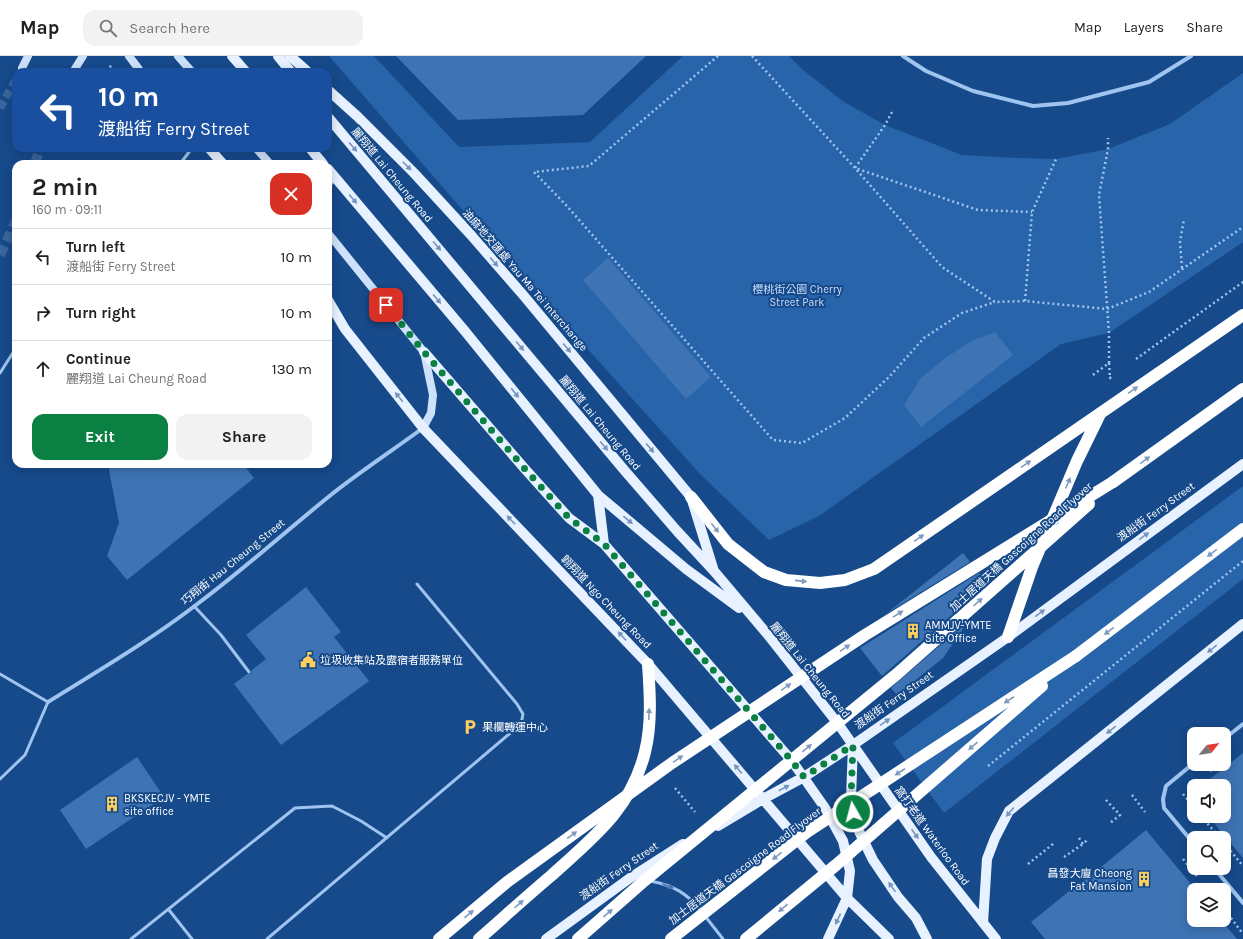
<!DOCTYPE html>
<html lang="en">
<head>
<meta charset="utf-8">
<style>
  body { margin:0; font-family:Karla,"Noto Sans TC",sans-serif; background:#f2f2f2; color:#202124; height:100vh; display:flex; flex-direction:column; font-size:15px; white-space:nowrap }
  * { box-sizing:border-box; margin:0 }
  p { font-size:13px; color:#757577 }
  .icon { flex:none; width:22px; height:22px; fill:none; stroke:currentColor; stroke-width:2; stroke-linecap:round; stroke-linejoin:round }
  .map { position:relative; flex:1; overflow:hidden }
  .sheet { position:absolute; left:12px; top:104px; width:320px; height:308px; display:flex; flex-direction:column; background:#fff; border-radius:12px; box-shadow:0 2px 10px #0003 }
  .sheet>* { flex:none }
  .banner { position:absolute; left:12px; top:12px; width:320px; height:84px; border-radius:12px; box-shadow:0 2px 10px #0003; background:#1a4fa0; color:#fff; overflow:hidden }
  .needle { width:26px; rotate:60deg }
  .buttons { position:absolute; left:1187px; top:671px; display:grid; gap:8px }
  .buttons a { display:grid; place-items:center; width:44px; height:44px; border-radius:8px; background:#fff; box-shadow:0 2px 10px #0003; font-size:20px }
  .pin { position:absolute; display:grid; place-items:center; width:34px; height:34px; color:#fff; margin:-17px; border-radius:8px; box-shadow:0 2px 6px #0006 }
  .me { position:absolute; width:44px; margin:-22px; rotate:353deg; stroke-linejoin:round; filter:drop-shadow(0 0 3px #0008) }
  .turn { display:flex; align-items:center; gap:14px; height:84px; padding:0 20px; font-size:18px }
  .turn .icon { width:52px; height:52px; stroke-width:2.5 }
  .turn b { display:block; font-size:28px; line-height:34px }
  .round { display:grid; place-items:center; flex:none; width:42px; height:42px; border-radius:12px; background:#f2f2f2 }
  .summary { display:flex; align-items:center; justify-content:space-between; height:68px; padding:0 20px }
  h1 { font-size:24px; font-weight:700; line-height:30px }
  .cta { display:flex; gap:8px; margin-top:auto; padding:8px 20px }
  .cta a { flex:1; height:46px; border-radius:12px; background:#0b8043; color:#fff; font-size:16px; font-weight:700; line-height:46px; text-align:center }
  .cta a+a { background:#f2f2f2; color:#202124 }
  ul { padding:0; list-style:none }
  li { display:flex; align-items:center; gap:12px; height:56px; padding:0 20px; border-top:1px solid #e0e0e0 }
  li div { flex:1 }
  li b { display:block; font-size:15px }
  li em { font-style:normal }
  header { display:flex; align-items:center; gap:24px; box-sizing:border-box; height:56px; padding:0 20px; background:#fff; border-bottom:1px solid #e0e0e0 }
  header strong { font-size:19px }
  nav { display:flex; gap:22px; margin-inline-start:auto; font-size:14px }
  .search { width:280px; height:36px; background:#f2f2f2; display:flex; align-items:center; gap:10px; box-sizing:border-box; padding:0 14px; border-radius:12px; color:#757577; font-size:15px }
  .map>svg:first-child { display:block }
</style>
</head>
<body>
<header>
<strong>Map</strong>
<div class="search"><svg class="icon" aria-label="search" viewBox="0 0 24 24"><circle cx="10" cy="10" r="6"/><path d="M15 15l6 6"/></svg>Search here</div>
<nav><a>Map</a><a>Layers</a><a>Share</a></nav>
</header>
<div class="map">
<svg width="1243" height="883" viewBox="0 0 1243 883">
  <rect width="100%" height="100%" fill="#164a8b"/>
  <!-- green -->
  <path fill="#2864aa" d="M329 0H374L459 91 590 86 683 0H789L802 13 844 46 885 69 962 99 1020 102 1056 103 1108 93 1170 68 1243 17V186L1109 277 1061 288 819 460 769 484 700 418 460 151Z
    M1243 430V523L944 757 893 687Z"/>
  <!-- building -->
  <path fill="#3e74b4" d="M396 0H646L583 59 458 64Z
    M608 202 711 321 686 343 583 224Z
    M995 276 1013 299 921 371 904 349 920 323 944 303 971 285Z
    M108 408H243L254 422 127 524 107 500 119 467Z
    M963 497 970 506 887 557Z
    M979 517 987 528 882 620 860 592Z
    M306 531 341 576 334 581 369 625 281 689 234 628 247 618H251L252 614 266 603 246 579Z
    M969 564 943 602 897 639 891 632Z
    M1243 697V802L1208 760H1224V730H1201Z
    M137 701 164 741 86 793 60 754Z
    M1146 774 1196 834H1194V864H1221L1237 883H1045L1031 866 1088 820 1089 821Z"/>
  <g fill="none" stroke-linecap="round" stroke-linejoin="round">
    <!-- secondary-tunnel -->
    <path stroke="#39659c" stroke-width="8" stroke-dasharray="8 4" stroke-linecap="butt" d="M0 52 16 23"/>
    <!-- primary-tunnel -->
    <path stroke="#39659c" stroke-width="10" stroke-dasharray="10 5" stroke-linecap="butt" d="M35 108 40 92
      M0 199 16 165"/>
    <!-- path -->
    <path stroke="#9fc4ef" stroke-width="2.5" stroke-dasharray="2 3" stroke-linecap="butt" d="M718 0 589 110 534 116 565 148 773 384 802 387 845 362 889 321 924 282 962 257 995 246
      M752 0 855 112 942 211 995 246 1025 245 1107 253 1149 236 1243 171
      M108 16 111 9
      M892 56 885 69 855 112 978 154 1032 156
      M1182 212 1180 186 1184 163
      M1025 245 1032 156 1056 103
      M1136 303 1243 226
      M1109 307 1110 322 1111 321
      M1093 319 1109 307V277L1099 139 1108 93V82
      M1224 704 1229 700
      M988 710 1243 505
      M1210 715 1219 708
      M675 732 695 756
      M1183 738 1194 751
      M1132 739 1145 756
      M1106 744 1120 759 1110 767
      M1201 760 1220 782
      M1079 782 1083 788 1088 783
      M1224 787 1243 810
      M1064 801 1083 788
      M1183 803 1197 820
      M1028 808 1053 788
      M1231 862 1243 878"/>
    <!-- lane -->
    <path stroke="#9fc4ef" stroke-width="3" d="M180 108 192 92
      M328 131 335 124
      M0 317 16 292
      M194 550 221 579 249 616
      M0 618 48 646 25 699 0 723
      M650 825C673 829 687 837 702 856
      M169 854 192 883
      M705 860 723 883
      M131 883 295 752 332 750 361 765 387 782
      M267 883 521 668 523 658 517 648 417 528"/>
    <!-- street -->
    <path stroke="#9fc4ef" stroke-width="4" d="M903 0 926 15 973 35 1033 50 1068 47 1149 26 1191 0
      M48 646C98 615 149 585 196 549 243 514 286 475 332 438 361 415 393 394 423 372
      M1224 683 1243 668
      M1194 707 1166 730 1163 743 1164 752 1194 788
      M1214 812 1243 847"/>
    <!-- secondary -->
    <path stroke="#cde1fa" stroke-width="8" d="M129 0 141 16
      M178 0 192 16
      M22 12 28 0
      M73 16 83 0
      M256 92 270 108
      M328 177 424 296 433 339 431 357 423 372"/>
    <!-- primary -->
    <path stroke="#e7f1ff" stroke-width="10" d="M232 0 246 16
      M278 0 291 16
      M328 34 357 60 414 117 471 179 524 240 691 441 713 512
      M328 61 625 415 677 475 714 515 768 579 839 669 931 801 996 883
      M209 92 223 108
      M310 92 323 108
      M328 113 464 274 598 439 686 513 739 552
      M328 244 345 273 423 372 648 608 847 842 889 883
      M424 296 525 413 569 462 604 488 792 705 825 752 843 785 850 815 847 842 828 883
      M598 439 604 488
      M853 689 851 742 856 769 873 804 898 841 916 862 927 883
      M718 770 763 743 804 721 853 689 1008 581 1243 408
      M983 867 987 803 995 782 1009 755 1243 568
      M546 883 630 822 683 788"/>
    <!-- highway -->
    <path stroke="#fff" stroke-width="12" d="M1113 426 1243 333
      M691 441 728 488 764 516 786 524 820 527 845 524 874 513 1243 259
      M1008 581 1032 511 1077 405 1100 358
      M1076 600 1243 473
      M479 883C503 862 527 840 552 819 594 781 631 753 645 696 652 668 650 637 648 608"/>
    <!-- primary-bridge -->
    <path stroke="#e7f1ff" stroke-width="10" d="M290 0 308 16"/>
    <!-- highway-bridge -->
    <path stroke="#fff" stroke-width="12" d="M439 883 507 826 672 707 865 579 1113 426
      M578 883 644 825 897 618 1089 448
      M671 883 807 776 1076 600
      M746 883 836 809 1042 630"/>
  </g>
  <!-- one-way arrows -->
  <defs><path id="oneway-solid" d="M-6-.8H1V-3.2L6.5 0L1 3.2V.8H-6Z"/></defs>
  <g fill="#7495bf">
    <use href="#oneway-solid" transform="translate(353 91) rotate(50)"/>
    <use href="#oneway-solid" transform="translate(407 110) rotate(45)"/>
    <use href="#oneway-solid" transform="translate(353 143) rotate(50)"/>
    <use href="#oneway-solid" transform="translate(437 190) rotate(50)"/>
    <use href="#oneway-solid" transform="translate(494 206) rotate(49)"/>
    <use href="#oneway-solid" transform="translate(437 243) rotate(50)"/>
    <use href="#oneway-solid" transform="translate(520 290) rotate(50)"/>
    <use href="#oneway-solid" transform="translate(567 292) rotate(50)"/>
    <use href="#oneway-solid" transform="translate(515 337) rotate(51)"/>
    <use href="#oneway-solid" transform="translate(399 341) rotate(-129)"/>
    <use href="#oneway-solid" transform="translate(604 390) rotate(50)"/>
    <use href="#oneway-solid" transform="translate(650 392) rotate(50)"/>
    <use href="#oneway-solid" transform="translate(511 464) rotate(-134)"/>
    <use href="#oneway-solid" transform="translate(628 464) rotate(40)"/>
    <use href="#oneway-solid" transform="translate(1144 480) rotate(-36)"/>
    <use href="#oneway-solid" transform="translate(1040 557) rotate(-36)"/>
    <use href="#oneway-solid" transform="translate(622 580) rotate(-133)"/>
    <use href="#oneway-solid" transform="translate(1212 593) rotate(141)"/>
    <use href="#oneway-solid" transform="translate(885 666) rotate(-35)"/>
    <use href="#oneway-solid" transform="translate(1111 674) rotate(141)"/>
    <use href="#oneway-solid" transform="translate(738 713) rotate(-130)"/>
    <use href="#oneway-solid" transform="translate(784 732) rotate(-28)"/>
    <use href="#oneway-solid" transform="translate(1010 756) rotate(130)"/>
    <use href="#oneway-solid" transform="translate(915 778) rotate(55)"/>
    <use href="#oneway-solid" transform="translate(892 831) rotate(-125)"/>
    <use href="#oneway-solid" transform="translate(838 863) rotate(115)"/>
  </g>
  <g fill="#7f9bbf">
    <use href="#oneway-solid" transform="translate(1133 334) rotate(-35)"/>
    <use href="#oneway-solid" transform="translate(1145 404) rotate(-36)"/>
    <use href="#oneway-solid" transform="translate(1026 408) rotate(-35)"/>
    <use href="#oneway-solid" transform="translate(1068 427) rotate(-66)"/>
    <use href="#oneway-solid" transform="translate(715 472) rotate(52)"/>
    <use href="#oneway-solid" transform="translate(919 482) rotate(-35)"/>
    <use href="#oneway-solid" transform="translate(1212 497) rotate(143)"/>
    <use href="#oneway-solid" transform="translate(801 525) rotate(6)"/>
    <use href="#oneway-solid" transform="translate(978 546) rotate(-42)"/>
    <use href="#oneway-solid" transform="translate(898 558) rotate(-32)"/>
    <use href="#oneway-solid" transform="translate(1109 575) rotate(143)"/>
    <use href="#oneway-solid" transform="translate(845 592) rotate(-34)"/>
    <use href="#oneway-solid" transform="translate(786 631) rotate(-34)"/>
    <use href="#oneway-solid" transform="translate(1009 644) rotate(147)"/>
    <use href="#oneway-solid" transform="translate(649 658) rotate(-87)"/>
    <use href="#oneway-solid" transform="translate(973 690) rotate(139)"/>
    <use href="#oneway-solid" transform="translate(807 692) rotate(-39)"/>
    <use href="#oneway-solid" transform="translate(678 703) rotate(-34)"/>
    <use href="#oneway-solid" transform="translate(900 716) rotate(147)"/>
    <use href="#oneway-solid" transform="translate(572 779) rotate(-36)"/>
    <use href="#oneway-solid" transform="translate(777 800) rotate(142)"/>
    <use href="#oneway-solid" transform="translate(519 848) rotate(-42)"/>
    <use href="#oneway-solid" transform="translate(783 852) rotate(140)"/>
    <use href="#oneway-solid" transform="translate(608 857) rotate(-41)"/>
    <use href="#oneway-solid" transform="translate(469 858) rotate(-40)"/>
  </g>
  <use fill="#4675ae" href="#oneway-solid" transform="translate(668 830) rotate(21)"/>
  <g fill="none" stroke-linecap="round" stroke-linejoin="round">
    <!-- route -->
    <path stroke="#0b8043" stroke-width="7" stroke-dasharray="0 12.6" d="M386 249 424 296 525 413 569 462 604 488 792 705 804 721 853 689 851 742 853 756"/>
  </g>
  <!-- icons -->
  <defs>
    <symbol id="building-bare" viewBox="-9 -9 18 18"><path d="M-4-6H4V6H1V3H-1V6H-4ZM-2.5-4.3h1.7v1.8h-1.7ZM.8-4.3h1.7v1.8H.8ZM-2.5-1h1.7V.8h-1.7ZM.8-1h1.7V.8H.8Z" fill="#ffcf5d" stroke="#164a8b" stroke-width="2.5" paint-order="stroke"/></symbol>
    <symbol id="civic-bare" viewBox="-9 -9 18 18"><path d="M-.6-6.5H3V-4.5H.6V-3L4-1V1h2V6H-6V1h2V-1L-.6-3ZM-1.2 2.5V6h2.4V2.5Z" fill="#ffcf5d" stroke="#164a8b" stroke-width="2.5" paint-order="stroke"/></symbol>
    <symbol id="parking-bare" viewBox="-9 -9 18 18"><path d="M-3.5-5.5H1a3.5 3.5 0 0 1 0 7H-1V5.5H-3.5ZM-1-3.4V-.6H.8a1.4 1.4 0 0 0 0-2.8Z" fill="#ffcf5d" stroke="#164a8b" stroke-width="2.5" paint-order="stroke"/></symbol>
  </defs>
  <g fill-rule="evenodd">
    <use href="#building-bare" x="902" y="564" width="22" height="22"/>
    <use href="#civic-bare" x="297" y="593" width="22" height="22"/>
    <use href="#parking-bare" x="459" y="660" width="22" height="22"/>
    <use href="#building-bare" x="101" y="737" width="22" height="22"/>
    <use href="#building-bare" x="1133" y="812" width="22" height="22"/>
  </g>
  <g text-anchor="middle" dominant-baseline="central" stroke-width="4" stroke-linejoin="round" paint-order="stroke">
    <!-- street labels -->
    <g font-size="11" fill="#fff" stroke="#164a8b">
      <text transform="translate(392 119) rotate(50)">麗翔道 Lai Cheung Road</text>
      <text transform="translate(525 224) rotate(49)">油麻地交匯處 Yau Ma Tei Interchange</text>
      <text transform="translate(600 367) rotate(50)">麗翔道 Lai Cheung Road</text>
      <text transform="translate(1156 456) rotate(-36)">渡船街 Ferry Street</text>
      <text transform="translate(1021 491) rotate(-42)">加士居道天橋 Gascoigne Road Flyover</text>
      <text transform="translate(233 506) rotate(-39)">巧翔街 Hau Cheung Street</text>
      <text transform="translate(606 546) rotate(46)">翺翔道 Ngo Cheung Road</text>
      <text transform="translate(810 614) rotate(51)">麗翔道 Lai Cheung Road</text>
      <text transform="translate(894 644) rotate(-35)">渡船街 Ferry Street</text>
      <text transform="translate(932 780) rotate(54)">窩打老道 Waterloo Road</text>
      <text transform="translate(745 810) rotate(-37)">加士居道天橋 Gascoigne Road Flyover</text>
      <text transform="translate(619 815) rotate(-35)">渡船街 Ferry Street</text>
    </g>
    <!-- park labels -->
    <g font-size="11" fill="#c6defb" stroke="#164a8b">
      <text x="797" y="233">櫻桃街公園 Cherry<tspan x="797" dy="13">Street Park</tspan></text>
    </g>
    <!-- poi labels -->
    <g font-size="11" fill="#fff" stroke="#164a8b" text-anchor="start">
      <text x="925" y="569">AMMJV-YMTE<tspan x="925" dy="13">Site Office</tspan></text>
      <text x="320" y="604">垃圾收集站及露宿者服務單位</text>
      <text x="482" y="671">果欄轉運中心</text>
      <text x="124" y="742">BKSKECJV - YMTE<tspan x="124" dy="13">site office</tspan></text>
      <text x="1132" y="817" text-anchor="end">昌發大廈 Cheong<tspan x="1132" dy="13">Fat Mansion</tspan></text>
    </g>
  </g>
</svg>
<div class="buttons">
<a><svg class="needle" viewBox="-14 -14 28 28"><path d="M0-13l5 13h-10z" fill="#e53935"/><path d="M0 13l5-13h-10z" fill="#757577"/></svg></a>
<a><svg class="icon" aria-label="sound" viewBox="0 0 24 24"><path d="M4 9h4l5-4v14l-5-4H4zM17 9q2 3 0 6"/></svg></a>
<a><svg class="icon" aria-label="search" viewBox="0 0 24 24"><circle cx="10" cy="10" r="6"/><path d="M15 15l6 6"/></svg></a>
<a><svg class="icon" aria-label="layers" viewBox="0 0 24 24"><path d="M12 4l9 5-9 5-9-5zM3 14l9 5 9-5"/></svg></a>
</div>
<div class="pin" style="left:386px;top:249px;background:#d93025"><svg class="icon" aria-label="arrive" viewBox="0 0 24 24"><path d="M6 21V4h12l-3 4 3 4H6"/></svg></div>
<svg class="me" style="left:853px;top:756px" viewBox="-20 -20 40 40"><circle r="17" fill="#0b8043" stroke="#fff" stroke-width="3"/><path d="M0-11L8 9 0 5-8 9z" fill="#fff"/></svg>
<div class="banner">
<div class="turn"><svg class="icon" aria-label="left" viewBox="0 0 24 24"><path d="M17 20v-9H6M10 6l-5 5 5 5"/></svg><div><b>10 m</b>渡船街 Ferry Street</div></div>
</div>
<section class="sheet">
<div class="summary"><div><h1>2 min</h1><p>160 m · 09:11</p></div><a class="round" style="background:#d93025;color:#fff"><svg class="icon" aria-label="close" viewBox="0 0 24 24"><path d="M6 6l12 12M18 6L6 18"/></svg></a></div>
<ul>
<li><svg class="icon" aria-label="left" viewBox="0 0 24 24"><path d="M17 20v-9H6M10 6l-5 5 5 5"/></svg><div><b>Turn left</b><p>渡船街 Ferry Street</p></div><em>10 m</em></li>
<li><svg class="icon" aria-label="right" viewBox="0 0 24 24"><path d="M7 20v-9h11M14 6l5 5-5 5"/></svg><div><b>Turn right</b></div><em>10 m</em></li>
<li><svg class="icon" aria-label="ahead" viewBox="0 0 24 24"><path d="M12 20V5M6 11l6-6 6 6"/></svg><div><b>Continue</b><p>麗翔道 Lai Cheung Road</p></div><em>130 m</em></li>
</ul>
<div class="cta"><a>Exit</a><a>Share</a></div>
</section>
</div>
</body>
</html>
